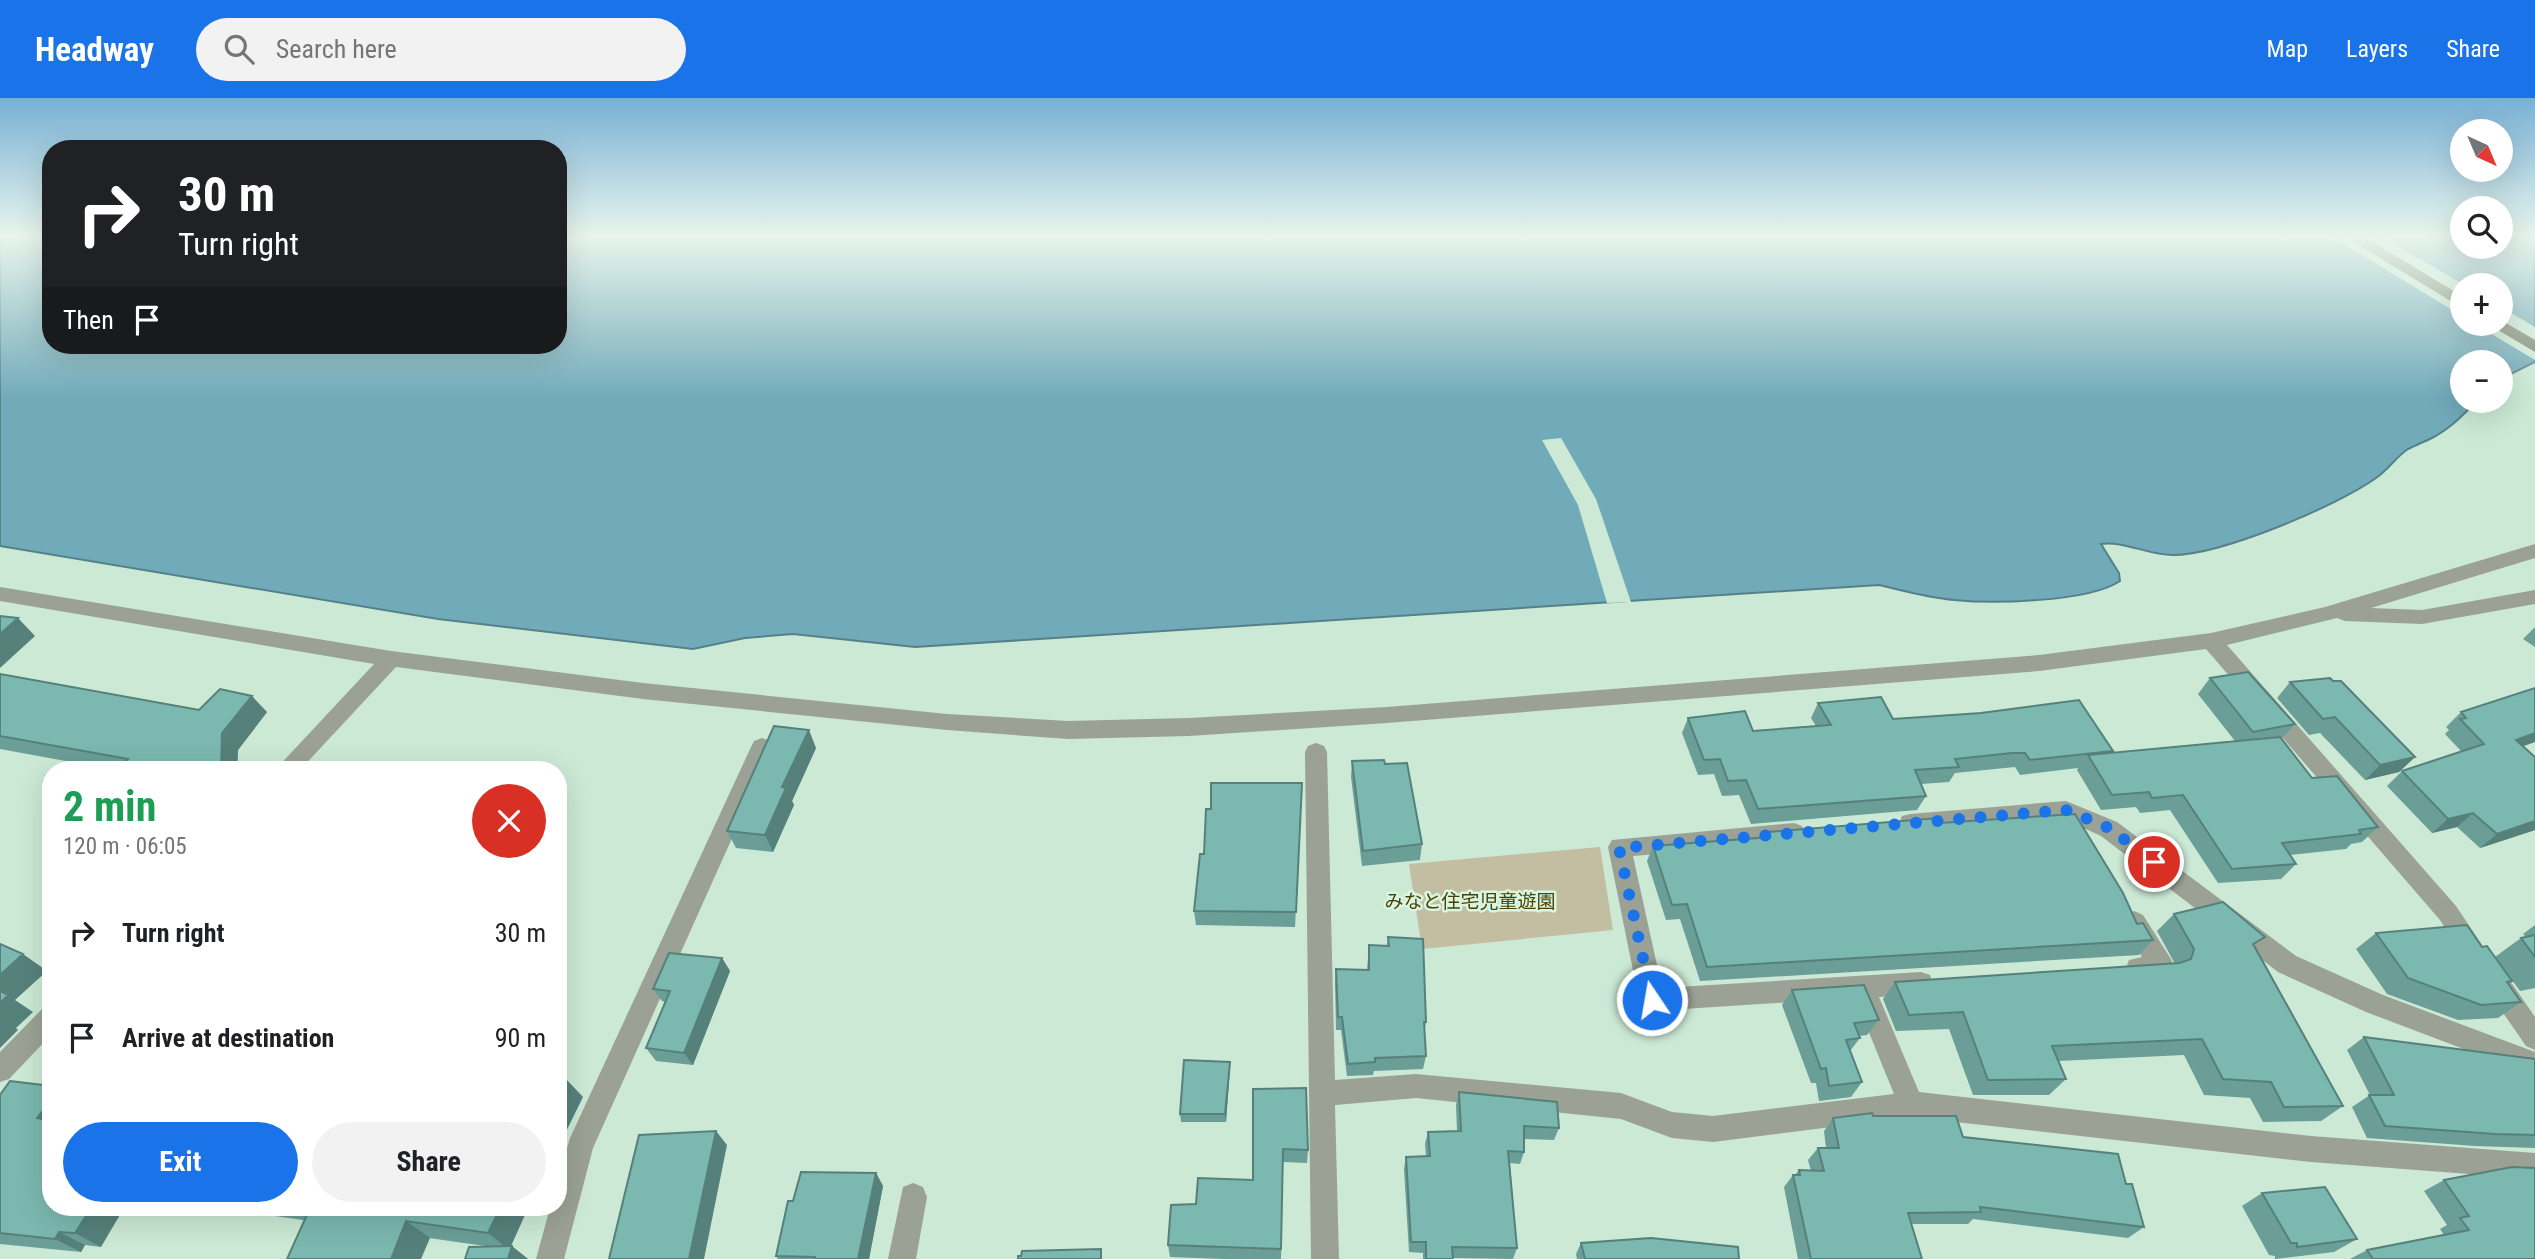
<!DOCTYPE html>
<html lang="en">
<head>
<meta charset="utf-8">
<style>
  body { margin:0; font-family:"Roboto Condensed","Noto Sans JP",sans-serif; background:#f2f2f2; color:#202124; height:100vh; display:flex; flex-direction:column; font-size:26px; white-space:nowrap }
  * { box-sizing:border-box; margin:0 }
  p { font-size:23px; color:#757577 }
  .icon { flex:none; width:38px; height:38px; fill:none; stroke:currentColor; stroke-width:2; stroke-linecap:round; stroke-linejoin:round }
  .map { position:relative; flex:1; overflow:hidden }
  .sheet { position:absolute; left:42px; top:663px; width:525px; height:455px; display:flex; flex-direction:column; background:#fff; border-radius:28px; box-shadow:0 7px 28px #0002 }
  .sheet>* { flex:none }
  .hud { position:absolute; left:42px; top:42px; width:525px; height:214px; border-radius:28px; box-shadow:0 7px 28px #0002; background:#202124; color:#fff; overflow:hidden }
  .needle { width:46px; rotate:136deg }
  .controls { position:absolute; left:2450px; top:21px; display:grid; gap:14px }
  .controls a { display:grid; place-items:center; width:63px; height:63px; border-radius:50%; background:#fff; box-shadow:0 7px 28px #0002; font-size:35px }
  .pin { position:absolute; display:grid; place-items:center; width:60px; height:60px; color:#fff; margin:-30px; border:4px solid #fff; border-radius:50%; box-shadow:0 2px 7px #0007 }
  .me { position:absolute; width:77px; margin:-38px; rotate:348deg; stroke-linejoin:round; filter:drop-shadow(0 0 5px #0008) }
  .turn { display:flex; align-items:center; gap:24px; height:147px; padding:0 21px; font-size:32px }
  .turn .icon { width:91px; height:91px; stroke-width:2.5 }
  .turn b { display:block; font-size:49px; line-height:60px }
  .then { display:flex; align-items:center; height:66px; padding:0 21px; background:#0003; gap:14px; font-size:26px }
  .round { display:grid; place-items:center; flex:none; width:74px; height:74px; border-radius:37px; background:#f2f2f2 }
  .summary { display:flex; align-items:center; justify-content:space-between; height:119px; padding:0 21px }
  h1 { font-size:42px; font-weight:700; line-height:52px; color:#1e9e55 }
  .action { display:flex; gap:14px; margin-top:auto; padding:14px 21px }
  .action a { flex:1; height:80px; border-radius:42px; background:#1a73e8; color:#fff; font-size:28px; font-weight:700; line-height:80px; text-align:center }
  .action a+a { background:#f2f2f2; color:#202124 }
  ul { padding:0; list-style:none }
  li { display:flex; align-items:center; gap:21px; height:105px; padding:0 21px }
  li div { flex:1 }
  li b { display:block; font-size:26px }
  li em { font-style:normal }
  header { display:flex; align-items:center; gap:42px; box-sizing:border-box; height:98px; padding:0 35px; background:#1a73e8; color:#fff }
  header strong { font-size:33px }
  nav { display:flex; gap:38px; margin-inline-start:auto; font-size:24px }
  .search { width:490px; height:63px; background:#f2f2f2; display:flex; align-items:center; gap:18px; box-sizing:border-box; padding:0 24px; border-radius:38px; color:#757577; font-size:26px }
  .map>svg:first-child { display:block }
</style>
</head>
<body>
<header>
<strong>Headway</strong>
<div class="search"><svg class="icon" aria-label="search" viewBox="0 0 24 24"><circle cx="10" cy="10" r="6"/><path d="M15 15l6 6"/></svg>Search here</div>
<nav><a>Map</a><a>Layers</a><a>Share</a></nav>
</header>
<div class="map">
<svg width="2535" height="1161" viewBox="0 0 2535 1161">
  <rect width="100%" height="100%" fill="#cbe9d5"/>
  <!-- green -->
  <path fill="#c3bda1" d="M1600 749 1613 832 1422 851 1409 766Z"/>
  <!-- water -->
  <path fill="#71aab9" stroke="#568189" stroke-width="2" fill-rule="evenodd" d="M0 138H51V247H558V138H2462V149H2501V138H2535V264L2501 281V264H2462V303H2477C2463 317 2450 331 2432 340 2424 344 2416 347 2408 351 2396 359 2388 372 2376 380 2337 408 2221 457 2173 457 2147 457 2126 443 2101 446L2119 475 2120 483C2089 504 1994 506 1954 502 1929 500 1904 493 1879 487L915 549 793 536 745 540 693 551 438 521 0 448ZM2462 187H2501V226H2462Z"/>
  <!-- pier -->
  <path fill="#cbe9d5" d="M2331 138H2381L2464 187H2462V218Z
    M2501 209 2535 229V262L2475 226H2501Z
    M1561 340 1596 401 1631 504 1607 505 1578 407 1542 342Z"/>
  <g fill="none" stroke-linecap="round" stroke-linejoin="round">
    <!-- street -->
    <path fill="#9ba194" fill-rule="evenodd" d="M2535 446V460L2371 510 2422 512 2535 492V506L2422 526 2345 523 2337 520 2227 547 2456 808 2484 850 2481 858 2472 861 2463 858 2440 822 2206 551 2039 573 1387 625 1189 638 1068 641 947 632 643 601 396 569 300 672H275L374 566 0 503V489L391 553 643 585 947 616 1068 623 1189 620 1387 609 2039 557 2211 535 2325 509Z
      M762 640 770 643 773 649 593 1050 564 1161H536L550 1110H558V1079L570 1040 751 649 754 643Z
      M1316 645 1324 648 1327 654 1335 982 1416 976 1621 995 1672 1014 1713 1018 1894 996 1855 900 1652 913 1643 910 1639 902 1608 749 1612 742 1794 725 1802 728 1805 735 1802 742 1794 745 1633 758 1662 890 1921 874 1930 877 1933 885 1930 893 1921 896 1879 899 1919 994 2311 1038 2535 1055V1081L2311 1064 1911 1019 1713 1044 1672 1040 1621 1021 1416 1000 1335 1007 1339 1161H1311L1305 654 1308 648Z
      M2066 703 2117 724 2296 858 2383 897 2535 954V978L2366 914 2278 874 2101 738 2064 721 1910 734 1902 732 1899 725 1902 718 1910 716Z
      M2134 813 2143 817 2171 861 2174 869 2171 877 2138 881 2129 878 2126 870 2129 862 2142 859 2122 824 2125 817Z
      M2497 874 2506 877 2535 919V952L2526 948 2488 893 2485 885 2488 877Z
      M51 907V937L9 981 0 984V954L42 911Z
      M913 1085 923 1089 927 1099 916 1161H888L903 1089Z"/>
    <!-- secondary -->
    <path fill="#79816f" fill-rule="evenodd" d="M2344 138H2363L2462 198V210Z
      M2501 222 2535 242V254L2488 226H2501Z"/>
  </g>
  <!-- wall -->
  <path fill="#6a9e97" d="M2535 529V549L2523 541Z
    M0 576 199 612 267 614 238 652 237 672H115L0 651Z
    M2210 580 2295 626 2282 640 2312 680 2378 729 2362 744 2351 746 2346 751 2290 757 2296 766 2281 781 2218 785 2170 712 2140 715 2136 709 2101 712 2077 672 2078 670 2020 677 2015 669 1955 675 1949 684 1921 686 1926 698 1917 712 1751 726 1739 697 1722 698 1714 676 1698 677 1682 635 1688 620 1753 633 1816 628 1811 620 1818 605 1893 621 2113 653 2111 655 2235 643 2198 596Z
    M2333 583 2415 659 2399 674 2365 682 2320 635 2309 637 2277 600 2290 584Z
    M2461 614 2523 648 2535 659V732L2480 750 2457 729 2432 735 2387 688 2402 673 2461 653 2445 636 2449 632 2446 629Z
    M816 650 792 703 794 707 773 754 736 750 727 733Z
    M1352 663 1385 666 1422 746 1420 762 1362 768 1351 679Z
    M1302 685 1295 829 1196 827 1194 813 1211 711Z
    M1940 725 2137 826 2153 842 2139 857 1700 883 1680 821 1666 822 1647 763 1653 748 1766 739 1768 734Z
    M2174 816 2255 848 2343 1008 2321 1023 2263 1024 2250 1000 2204 997 2184 957 2058 963 2066 981 2049 997H1973L1949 931 1896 933 1883 901 1895 884 2175 866 2157 833Z
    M2535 827V890L2520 893 2495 859 2521 840 2526 839 2523 836Z
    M2376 835 2482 849 2512 883 2509 886 2521 904 2498 920 2458 922 2387 896 2356 851Z
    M1388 839 1426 924 1424 934 1426 958 1423 971 1374 973 1373 977 1347 978 1341 932H1336L1335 884 1336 871 1367 872 1369 847 1387 848Z
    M722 860 730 873 693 967 656 963 646 950 665 904 662 903 653 891Z
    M1792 892 1879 922 1867 937 1859 938 1860 940 1850 953 1862 984 1851 999 1819 1003 1816 985H1811L1782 907Z
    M2364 939 2535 961V1050L2475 1048 2367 1040 2352 1009 2370 997 2347 952Z
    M1230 964 1226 1024H1181L1180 1016Z
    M1253 991 1308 1052 1307 1065 1283 1064 1281 1161H1223L1170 1159 1168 1147 1196 1106 1253 1082Z
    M1459 994 1559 1030 1554 1042 1524 1041V1054L1520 1066 1510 1065 1517 1150 1513 1161 1453 1160V1161H1423V1155L1409 1154 1404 1071 1406 1059 1426 1058 1425 1046 1428 1034 1457 1033 1456 1007Z
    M0 997 101 1149 85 1147 81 1154 0 1146Z
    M1873 1018 1963 1039 2126 1086 2144 1129 2128 1140 1973 1121 1968 1126H1911L1922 1161H1798L1784 1089 1793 1077H1795L1799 1072 1811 1073 1808 1062 1818 1050H1826L1824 1033 1833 1020Z
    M876 1075 883 1088 869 1161H778L776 1158Z
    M2444 1082 2535 1161H2350L2367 1152 2444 1137 2440 1131 2447 1127 2424 1093Z
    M2262 1095 2357 1141 2334 1154 2275 1161V1158L2269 1157 2242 1108Z
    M220 1110H528L511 1148 528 1161H465L485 1148Z
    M1581 1145 1739 1161H1577L1576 1156Z"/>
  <!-- shaded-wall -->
  <path fill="#56817b" d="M18 520 35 538 0 570V536Z
    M252 598 267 614 238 652 237 672H221L222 635Z
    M809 632 816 650 792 703 794 707 773 754 765 737 782 689Z
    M2535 635V644L2499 657 2516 642Z
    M2415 659 2399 674 2365 682 2380 667Z
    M2473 715 2457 729 2432 735 2448 721Z
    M2535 723V732L2480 750 2497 736Z
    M23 856 47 873 15 902 33 914 16 930 18 932 0 950V877Z
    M722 860 730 873 693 967 684 955Z
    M1230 964V972L1226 1024 1225 1016Z
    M565 980 583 999 558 1050V994Z
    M51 1002V1028L37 1020Z
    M716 1033 727 1047 704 1161H689Z
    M876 1075 883 1088 869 1161H858Z
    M91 1110H124L101 1149 75 1135Z
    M500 1110H528L509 1152 488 1135Z
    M406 1123 430 1140 421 1161H391Z
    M59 1134 85 1147 81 1154 55 1141Z
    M512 1148 528 1161H508Z"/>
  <!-- building -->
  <path fill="#7bb8b0" stroke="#56817b" stroke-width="2" d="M0 518 18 520 0 536Z
    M2248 574 2295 626 2253 634 2210 580Z
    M0 576 199 612 220 591 252 598 222 635 221 672H119L128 661 0 638Z
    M2330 580 2333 583H2341L2415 659 2380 667 2335 619 2323 621 2290 584Z
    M2535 590V635L2516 642 2535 659V723L2497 736 2473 715 2448 721 2402 673 2484 646 2460 621 2466 620 2461 614Z
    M1881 599 1893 621 1981 615 2079 602 2113 653 2030 662 2025 655H2012L1955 661 1959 669 1915 672 1926 698 1758 711 1746 682 1728 683 1720 661 1704 662 1688 620 1745 613 1753 633 1831 627 1818 605Z
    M774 628 809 632 782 689 786 690 765 737 727 733Z
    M2280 639 2312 680 2337 678 2378 729 2359 732 2361 736 2282 745 2296 766 2232 771 2183 697 2152 700 2149 694 2112 697 2088 657Z
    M1384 662 1385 666 1407 665 1422 746 1363 753 1352 663Z
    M1211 685H1302L1296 814 1194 813 1200 756H1204L1206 711H1211Z
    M2075 716 2123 795 2137 826 2143 825 2153 842 1707 869 1687 806 1672 807 1653 748 1770 739 1768 734 1938 720 1940 725Z
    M2223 804 2265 839 2253 846 2343 1008 2284 1009 2271 984 2223 981 2202 941 2052 948 2066 981 1988 982 1963 914 1909 917 1895 884 2180 865 2191 861 2194 851 2174 816Z
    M2467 827 2482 849 2487 848 2512 883 2507 884 2521 904 2481 907 2408 880 2376 835Z
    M2535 837V859L2521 840Z
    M1388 839 1423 841 1426 924H1424L1426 958 1375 960V964L1348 966 1342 919H1338L1336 871 1369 872V847L1389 848Z
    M0 846 23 856 0 877Z
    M669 855 722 860 684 955 646 950 670 893 653 891Z
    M1864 887 1879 922 1854 925 1860 940 1846 942 1862 984 1829 988 1826 970 1821 971 1792 892Z
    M0 893 8 897 0 905Z
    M2364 939 2535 961V1037L2495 1036 2385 1028 2369 997H2394Z
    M1184 962 1230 964 1225 1016H1180Z
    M558 979 565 980 558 994Z
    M10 983 51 988V1002L37 1020 51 1023V1110H91L75 1135 59 1134 55 1141 0 1135V997Z
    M1306 990 1308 1052 1283 1051 1281 1151 1168 1147 1171 1107 1196 1106 1198 1080 1253 1082V991Z
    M1459 994 1557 1004 1559 1030 1524 1028V1054L1508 1053 1517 1150 1452 1149 1453 1161H1426V1144H1411L1406 1059 1430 1058 1428 1034 1461 1033Z
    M1872 1015 1873 1018H1956L1963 1039 2118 1056 2126 1086H2132L2144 1129 1980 1109 1981 1114 1908 1115 1922 1161H1811L1793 1077H1800L1799 1072 1824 1073 1818 1050H1839L1833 1020Z
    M716 1033 689 1161H609L639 1037Z
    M2512 1069 2535 1070V1161H2373L2367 1152 2469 1132 2460 1120 2469 1118 2444 1082Z
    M801 1074 876 1075 858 1161H815V1159L776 1158 788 1103H793Z
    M2325 1089 2357 1141 2297 1149V1145H2291L2262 1095Z
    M310 1110H500L488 1135 406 1123 391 1161H287Z
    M1651 1140 1738 1149 1739 1161H1585L1581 1145Z
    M512 1148 508 1161H465L469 1149Z
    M1101 1151V1161H1018V1158H1021L1022 1153Z"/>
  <!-- sky -->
  <linearGradient id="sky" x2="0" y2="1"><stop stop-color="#78b0d5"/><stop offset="0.46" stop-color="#e8f5ec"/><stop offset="1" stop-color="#e8f5ec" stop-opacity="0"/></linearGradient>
  <rect width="2535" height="301" fill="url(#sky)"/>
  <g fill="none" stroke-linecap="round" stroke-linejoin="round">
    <!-- route -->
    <path stroke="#1a73e8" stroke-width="12" stroke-dasharray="0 21.6" d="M1652 902 1619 750 2066 712 2109 730 2154 764"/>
  </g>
  <g text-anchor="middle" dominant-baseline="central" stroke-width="5" stroke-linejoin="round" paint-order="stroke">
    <!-- park labels -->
    <g font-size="19" fill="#4a3e01" stroke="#d8f7e2">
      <text x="1470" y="803">みなと住宅児童遊園</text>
    </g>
  </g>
</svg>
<div class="controls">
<a><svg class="needle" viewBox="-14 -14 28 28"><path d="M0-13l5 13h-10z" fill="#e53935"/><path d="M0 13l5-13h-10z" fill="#757577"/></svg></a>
<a><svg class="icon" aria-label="search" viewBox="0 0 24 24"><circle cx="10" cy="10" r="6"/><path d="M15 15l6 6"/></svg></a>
<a>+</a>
<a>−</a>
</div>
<div class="pin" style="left:2154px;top:764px;background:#d93025"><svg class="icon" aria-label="arrive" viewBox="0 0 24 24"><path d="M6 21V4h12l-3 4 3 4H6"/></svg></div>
<svg class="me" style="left:1652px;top:902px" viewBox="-20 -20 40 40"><circle r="17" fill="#1a73e8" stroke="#fff" stroke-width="3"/><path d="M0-11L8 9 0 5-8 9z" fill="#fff"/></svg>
<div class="hud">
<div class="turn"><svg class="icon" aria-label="right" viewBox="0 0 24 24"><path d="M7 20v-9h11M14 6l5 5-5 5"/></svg><div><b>30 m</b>Turn right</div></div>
<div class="then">Then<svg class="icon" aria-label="arrive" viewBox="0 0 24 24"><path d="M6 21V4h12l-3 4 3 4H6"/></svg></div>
</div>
<section class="sheet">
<div class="summary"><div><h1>2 min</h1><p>120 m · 06:05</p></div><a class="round" style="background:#d93025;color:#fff"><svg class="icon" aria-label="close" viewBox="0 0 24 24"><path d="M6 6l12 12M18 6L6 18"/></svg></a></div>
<ul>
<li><svg class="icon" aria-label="right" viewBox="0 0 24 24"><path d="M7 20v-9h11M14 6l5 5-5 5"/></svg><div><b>Turn right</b></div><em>30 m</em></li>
<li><svg class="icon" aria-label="arrive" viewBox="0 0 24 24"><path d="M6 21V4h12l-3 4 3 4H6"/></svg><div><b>Arrive at destination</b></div><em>90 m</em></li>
</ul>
<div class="action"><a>Exit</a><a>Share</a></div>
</section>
</div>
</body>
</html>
